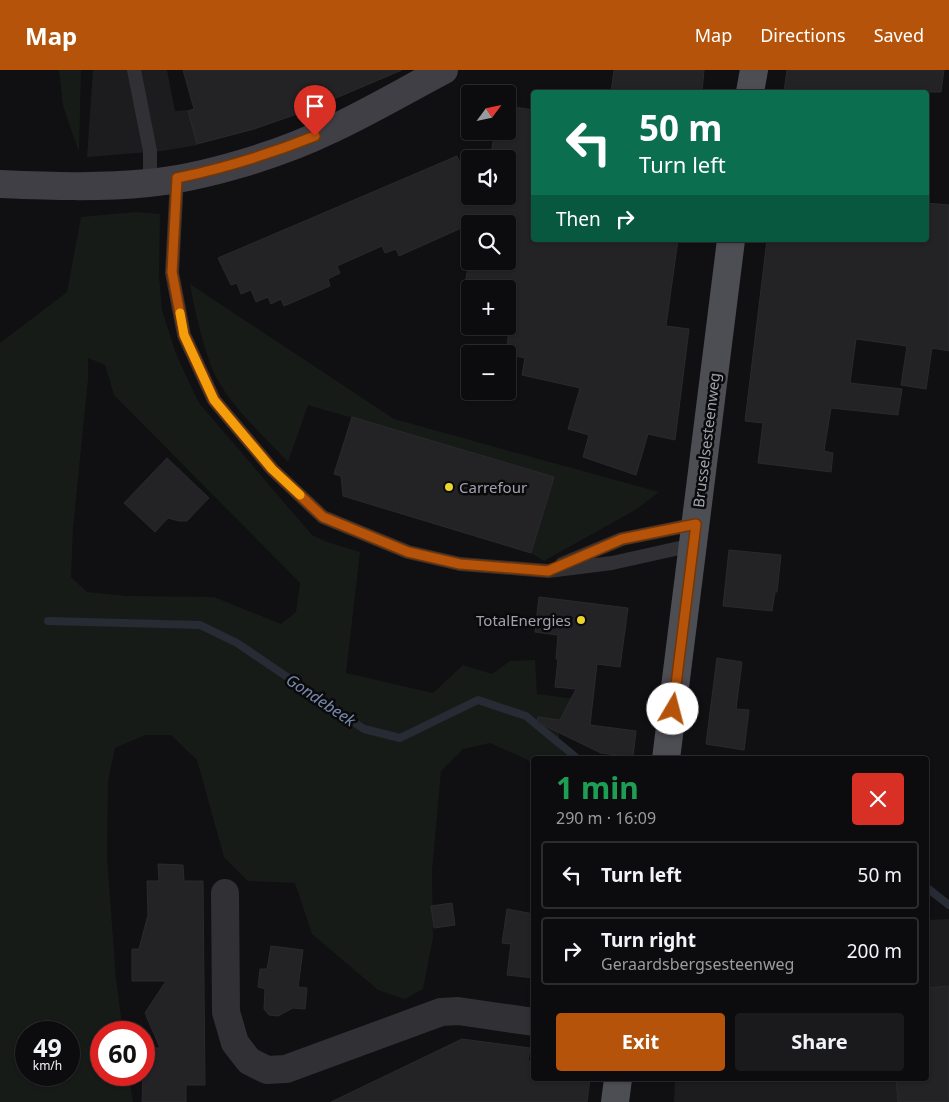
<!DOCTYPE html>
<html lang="en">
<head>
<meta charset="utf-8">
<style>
  body { margin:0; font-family:"Noto Sans",sans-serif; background:#1a191b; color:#f1f3f6; height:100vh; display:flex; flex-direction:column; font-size:19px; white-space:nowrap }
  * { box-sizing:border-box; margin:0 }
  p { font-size:16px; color:#9a9b9d }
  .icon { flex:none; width:28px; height:28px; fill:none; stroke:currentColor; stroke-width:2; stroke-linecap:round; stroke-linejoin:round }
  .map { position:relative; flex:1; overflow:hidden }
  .details { position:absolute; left:531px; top:686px; width:398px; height:325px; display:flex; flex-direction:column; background:#0c0b0d; border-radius:5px; box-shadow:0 1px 4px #0004,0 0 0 1px #2c2b2e }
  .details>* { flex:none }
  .banner { position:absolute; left:531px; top:20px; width:398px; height:152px; border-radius:5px; box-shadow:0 1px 4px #0004,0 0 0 1px #2c2b2e; background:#0b6e4f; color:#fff; overflow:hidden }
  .needle { width:32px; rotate:57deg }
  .buttons { position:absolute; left:461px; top:15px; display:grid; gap:10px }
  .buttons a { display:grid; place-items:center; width:55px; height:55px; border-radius:5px; background:#0c0b0d; box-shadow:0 1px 4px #0004,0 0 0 1px #2c2b2e; font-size:25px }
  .speed { position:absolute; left:15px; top:951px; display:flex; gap:10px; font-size:25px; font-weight:700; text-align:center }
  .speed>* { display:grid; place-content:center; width:65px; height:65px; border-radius:50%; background:#0c0b0d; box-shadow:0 1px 4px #0004,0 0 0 1px #2c2b2e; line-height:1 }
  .speed small { font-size:12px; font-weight:400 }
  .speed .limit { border:8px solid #d22; background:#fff; color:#111 }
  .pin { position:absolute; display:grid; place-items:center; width:42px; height:42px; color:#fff; margin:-51px -21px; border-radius:50% 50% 50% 0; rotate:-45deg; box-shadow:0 0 5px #0007 }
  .pin .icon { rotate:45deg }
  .me { position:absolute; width:55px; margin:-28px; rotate:8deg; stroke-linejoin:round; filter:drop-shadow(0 0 4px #0008) }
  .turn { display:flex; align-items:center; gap:18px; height:105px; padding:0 25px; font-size:22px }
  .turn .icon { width:65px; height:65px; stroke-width:2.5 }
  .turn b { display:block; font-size:35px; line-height:42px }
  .then { display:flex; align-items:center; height:48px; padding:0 25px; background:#0003; gap:10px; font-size:19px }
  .round { display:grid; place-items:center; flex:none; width:52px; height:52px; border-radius:5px; background:#1a191b }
  .headline { display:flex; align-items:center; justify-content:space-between; height:85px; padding:0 25px }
  h1 { font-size:30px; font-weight:700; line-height:38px; color:#1e9e55 }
  .primary-button { display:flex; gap:10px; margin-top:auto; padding:10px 25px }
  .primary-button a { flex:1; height:58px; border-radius:5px; background:#b45309; color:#fff; font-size:20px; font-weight:700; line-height:58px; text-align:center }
  .primary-button a+a { background:#1a191b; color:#f1f3f6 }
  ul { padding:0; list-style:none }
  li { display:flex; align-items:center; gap:15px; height:68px; margin:0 10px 8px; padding:0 15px; border:2px solid #2c2b2e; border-radius:5px }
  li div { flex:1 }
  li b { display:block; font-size:19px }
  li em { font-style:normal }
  header { display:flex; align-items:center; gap:30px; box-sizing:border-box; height:70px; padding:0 25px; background:#b45309; color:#fff }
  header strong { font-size:24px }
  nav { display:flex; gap:28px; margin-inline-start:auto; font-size:18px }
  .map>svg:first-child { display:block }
</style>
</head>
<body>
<header>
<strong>Map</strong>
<nav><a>Map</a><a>Directions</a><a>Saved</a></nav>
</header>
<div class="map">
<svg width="949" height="1032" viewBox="0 0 949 1032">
  <rect width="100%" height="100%" fill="#100f11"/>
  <!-- built -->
  <path fill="#1c1b1d" d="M93 0H167L175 41 188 40 198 75 162 81 87 87Z
    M949 849V1032H674L675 1009H926V850Z"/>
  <!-- green -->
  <path fill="#161b18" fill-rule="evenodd" d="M59 0H81L79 82 63 36Z
    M136 142 160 144 159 206 162 240 176 284 199 333 312 465 327 472 360 482 346 603 433 623 463 595 492 604 510 591 535 590 537 624 592 631 560 654 558 678 571 689H534V695L526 689 490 673 463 679 441 701 432 801 433 868 423 919 405 929 378 920 312 864 295 813 248 811 224 787 197 690 171 665H145L115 678 108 712 107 787 116 909 123 962H101V1005H129L133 1032H0V273L67 222 81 147ZM88 288 105 295 114 325 300 513 296 542 281 554 214 527 127 526 87 522 71 507 73 458 88 309ZM26 962H69V1005H26Z
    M190 214 394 349 659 422 637 439 544 491 531 483 553 407 308 335 288 392C264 366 233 339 216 307 204 282 195 242 190 214Z"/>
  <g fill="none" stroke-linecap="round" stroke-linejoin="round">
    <!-- stream -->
    <path stroke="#272b33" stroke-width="8" d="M48 551 200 555 237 573 364 659 400 668 478 630 526 646 578 689
      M926 817 949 835"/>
  </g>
  <!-- building -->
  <path fill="#232225" stroke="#2a292d" d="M183 0H402L303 42 254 59 197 74 188 41 194 39Z
    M614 0H704L702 22H611Z
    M787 0H944L941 22H784Z
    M508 36 534 40V170H678L666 256 689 259 675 370 648 364 636 405 583 387 589 365 568 359 580 318 522 305 525 288 506 284 514 219H464L470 187V191H508V154H477V151L399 186 396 179 385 183 382 176 337 196 340 203 328 209 330 216 284 236 281 229 271 234 268 227 256 232 251 220 241 224 237 213 231 215 218 188 457 86 470 116V126H475L480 138 482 126H508V89H490L495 61H508Z
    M926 133 949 135V281L932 278 926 319 901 315 907 276 856 269 850 313 902 319 898 345 831 338 824 381 833 383 831 402 758 393 763 353 745 351 767 170H926Z
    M352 347 554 407 531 483 343 426 341 406 334 404Z
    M167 388 209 428 187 451H179L168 448 155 462 124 433Z
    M729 480 781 485 777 522H775L772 541 723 536Z
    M539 527 628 538 620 597 597 594 590 655 636 661 633 687 601 683 537 652 538 647 560 650 576 619 555 617 558 589H556L558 565 535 562Z
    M717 588 742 592 736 639 749 640 744 680 706 674Z
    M158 794 183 795 184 811H203L205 1015H186V1032H142L144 978H160L145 943 166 911H132V879H139L148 845 147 811H159Z
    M452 833 455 855 434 858 431 836Z
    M507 839 534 844V908L507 905 511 874 502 873Z
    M271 876 303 880 298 917 307 918 305 939 293 938 278 946 269 945 264 939 265 919 258 917 260 899H267Z
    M949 916V1032H898L896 1009H926V918Z
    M462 969 530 978 528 991 534 992V1009H590L587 1032H331Z"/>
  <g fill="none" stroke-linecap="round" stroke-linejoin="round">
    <!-- service -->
    <path stroke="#313035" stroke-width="14" d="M134 0 150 81V113
      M177 108 172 203 184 265 214 330 272 399 323 447 408 482 460 494 548 501 612 493 693 475
      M562 494 622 469 696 454"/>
    <!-- minor -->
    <path stroke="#313035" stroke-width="28" d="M225 823 226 942 235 973 249 991 267 1000 286 999 441 942 458 941 534 952"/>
    <!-- secondary -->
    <path stroke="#3f3f45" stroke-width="28" d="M0 114C49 116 99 118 148 113 203 108 281 84 330 60 369 42 406 20 444 0"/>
    <!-- primary -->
    <path stroke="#4d4d54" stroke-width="28" d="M750 22 754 0
      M666 689 731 170
      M615 1032 618 1009"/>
  </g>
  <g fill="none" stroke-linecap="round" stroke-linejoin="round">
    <defs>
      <path id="route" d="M315 66C270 84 225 98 177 108L172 202 184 265 214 330 272 399 323 447 408 482 460 494 548 501 622 469 696 454 673 639"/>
    </defs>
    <!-- route casing -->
    <use href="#route" stroke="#753606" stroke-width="12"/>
    <!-- route -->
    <use href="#route" stroke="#b45309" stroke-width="9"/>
    <!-- slow -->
    <path stroke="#f59e0b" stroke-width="9" d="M180 243 184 265 214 330 272 399 300 425"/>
  </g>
  <!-- markers -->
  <g fill="#ead42e" stroke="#0b0a0b" stroke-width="2">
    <circle cx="449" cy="417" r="5"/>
    <circle cx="581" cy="550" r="5"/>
  </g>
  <g text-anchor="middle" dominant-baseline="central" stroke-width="5" stroke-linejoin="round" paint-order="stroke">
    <!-- street labels -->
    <g font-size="15" fill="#a1a2b1" stroke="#0b0a0b">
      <text transform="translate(706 370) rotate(-83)">Brusselsesteenweg</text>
    </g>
    <!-- poi labels -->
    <g font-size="15" fill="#a1a2b1" stroke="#0b0a0b" text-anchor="start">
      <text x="459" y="417">Carrefour</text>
      <text x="571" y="550" text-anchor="end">TotalEnergies</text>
    </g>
    <!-- water labels -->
    <g font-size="16" font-style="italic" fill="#7888ac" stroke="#0b0a0b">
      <text transform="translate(321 630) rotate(34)">Gondebeek</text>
    </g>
  </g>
</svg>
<div class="buttons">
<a><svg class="needle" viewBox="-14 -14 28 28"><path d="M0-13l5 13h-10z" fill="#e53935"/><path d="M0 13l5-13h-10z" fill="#9a9b9d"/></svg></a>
<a><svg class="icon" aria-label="sound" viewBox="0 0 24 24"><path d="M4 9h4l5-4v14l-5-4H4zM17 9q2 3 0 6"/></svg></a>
<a><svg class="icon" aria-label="search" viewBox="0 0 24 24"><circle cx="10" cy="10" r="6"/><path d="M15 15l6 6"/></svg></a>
<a>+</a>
<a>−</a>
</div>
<div class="speed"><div>49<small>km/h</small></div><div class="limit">60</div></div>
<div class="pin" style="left:315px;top:66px;background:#d93025"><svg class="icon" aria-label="arrive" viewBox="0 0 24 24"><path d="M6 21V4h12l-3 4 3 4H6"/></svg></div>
<svg class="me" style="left:673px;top:639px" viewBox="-20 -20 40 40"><circle r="19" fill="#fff"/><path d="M0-13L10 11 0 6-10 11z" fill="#b45309"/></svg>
<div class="banner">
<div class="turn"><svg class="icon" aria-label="left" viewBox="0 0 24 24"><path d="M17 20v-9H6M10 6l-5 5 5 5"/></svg><div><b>50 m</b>Turn left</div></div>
<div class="then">Then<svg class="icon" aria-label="right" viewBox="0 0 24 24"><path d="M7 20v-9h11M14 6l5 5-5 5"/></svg></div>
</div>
<section class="details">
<div class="headline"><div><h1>1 min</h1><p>290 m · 16:09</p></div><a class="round" style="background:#d93025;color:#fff"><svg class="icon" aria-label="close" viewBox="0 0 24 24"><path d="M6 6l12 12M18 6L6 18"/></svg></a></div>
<ul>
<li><svg class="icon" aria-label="left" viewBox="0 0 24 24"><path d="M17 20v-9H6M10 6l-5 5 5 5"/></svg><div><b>Turn left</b></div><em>50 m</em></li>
<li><svg class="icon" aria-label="right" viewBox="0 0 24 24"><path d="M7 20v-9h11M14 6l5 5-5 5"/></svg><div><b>Turn right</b><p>Geraardsbergsesteenweg</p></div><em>200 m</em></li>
</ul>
<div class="primary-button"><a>Exit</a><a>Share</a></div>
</section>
</div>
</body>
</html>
